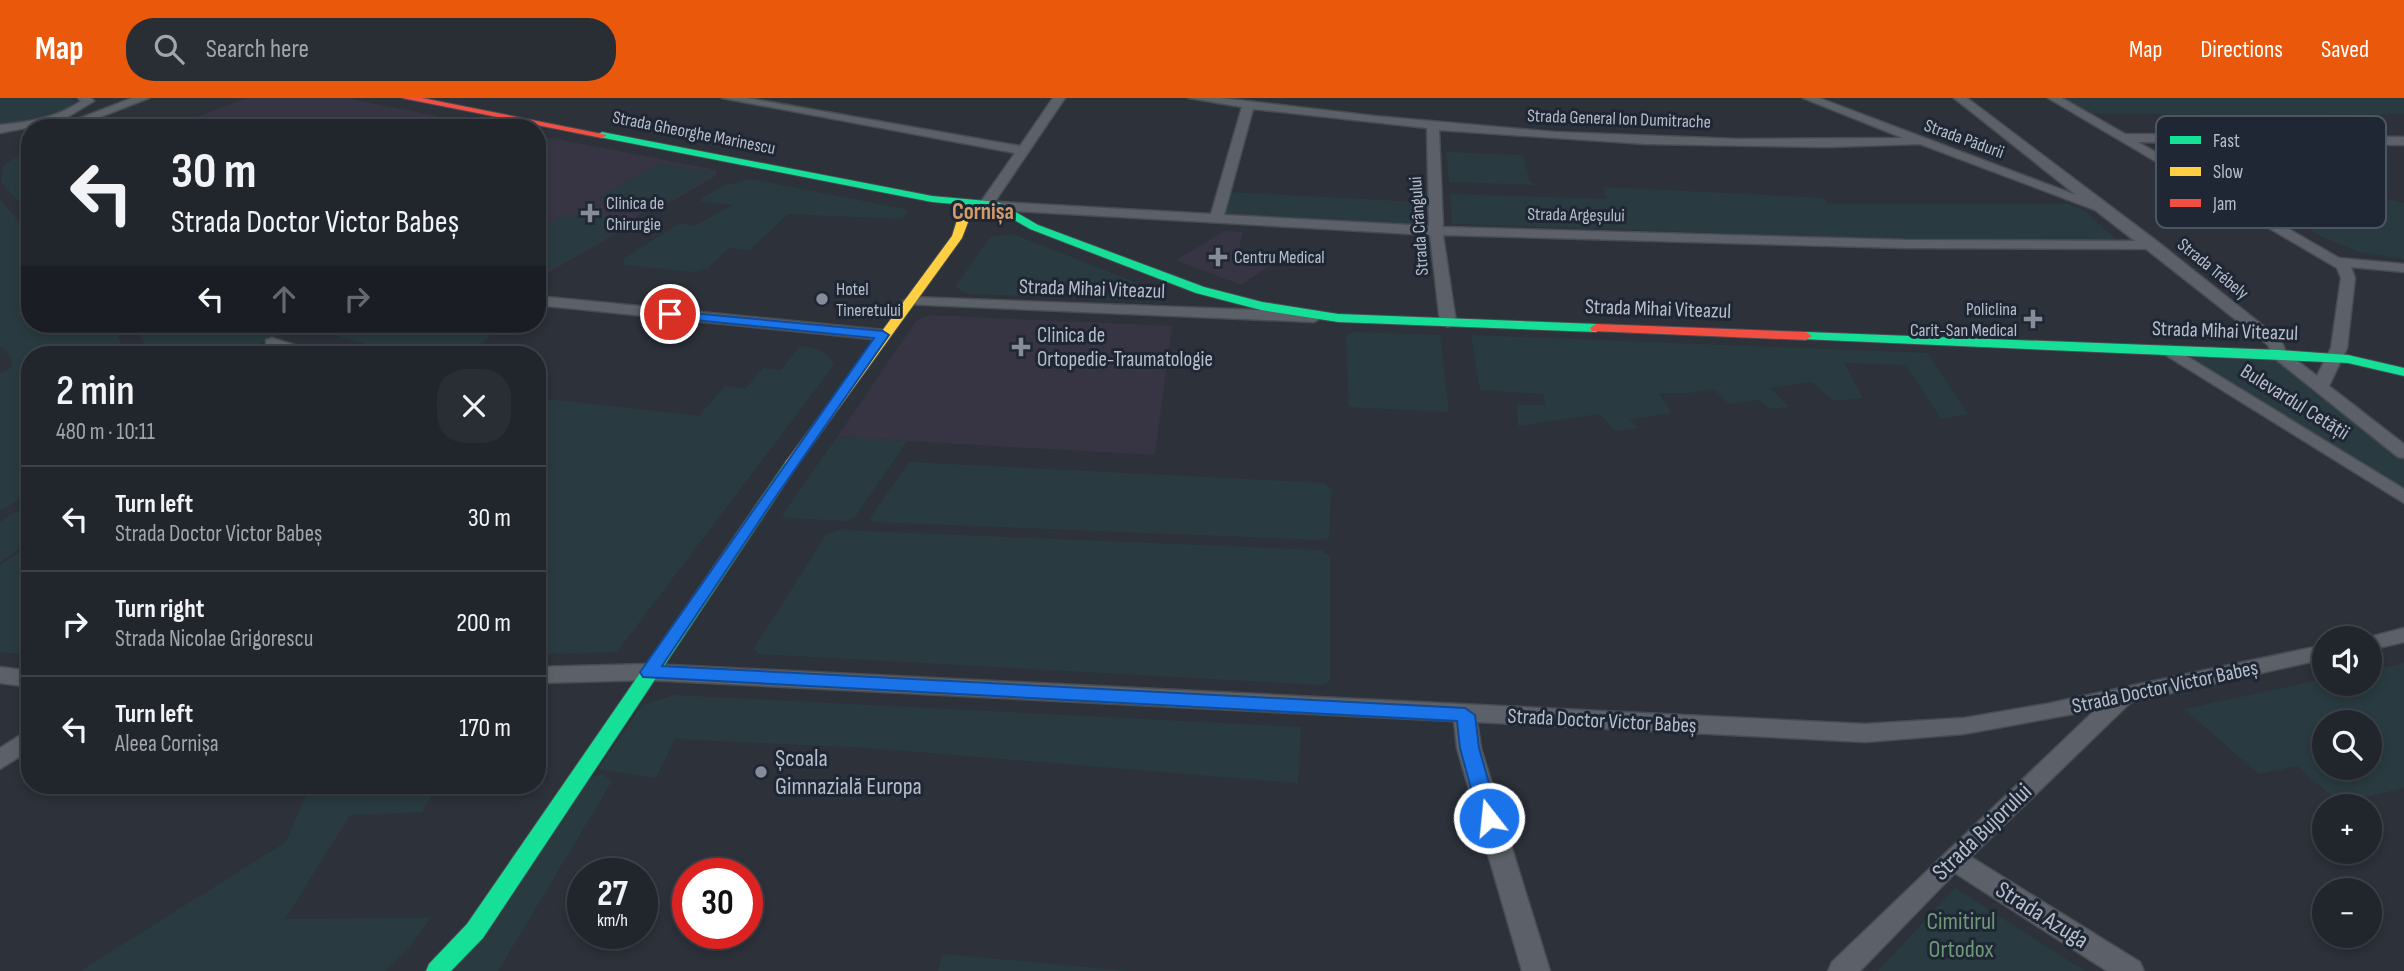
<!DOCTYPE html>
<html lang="en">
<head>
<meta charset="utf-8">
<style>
  body { margin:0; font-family:"Sofia Sans Condensed",sans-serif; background:#292d34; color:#f1f3f6; height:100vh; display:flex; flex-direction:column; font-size:26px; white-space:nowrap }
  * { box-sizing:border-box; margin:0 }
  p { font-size:23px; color:#a2a5a9 }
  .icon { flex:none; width:38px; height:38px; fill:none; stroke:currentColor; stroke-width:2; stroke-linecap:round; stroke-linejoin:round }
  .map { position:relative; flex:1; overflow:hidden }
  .sheet { position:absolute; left:21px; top:248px; width:525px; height:448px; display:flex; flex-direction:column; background:#21252c; border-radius:28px; box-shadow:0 4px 10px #0003,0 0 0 2px #3e4248 }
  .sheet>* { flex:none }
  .guide { position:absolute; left:21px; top:21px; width:525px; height:214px; border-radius:28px; box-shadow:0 4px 10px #0003,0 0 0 2px #3e4248; background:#21252c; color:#f1f3f6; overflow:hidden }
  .controls { position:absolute; left:2312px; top:528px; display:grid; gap:14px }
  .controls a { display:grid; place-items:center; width:70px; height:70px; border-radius:50%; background:#21252c; box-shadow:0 4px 10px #0003,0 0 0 2px #3e4248; font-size:35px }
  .speed { position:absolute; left:567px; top:760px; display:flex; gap:14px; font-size:35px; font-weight:700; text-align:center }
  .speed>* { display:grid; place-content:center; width:91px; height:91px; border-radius:50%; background:#21252c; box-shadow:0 4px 10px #0003,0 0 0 2px #3e4248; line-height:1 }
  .speed small { font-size:18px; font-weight:400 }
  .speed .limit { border:10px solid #d22; background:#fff; color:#111 }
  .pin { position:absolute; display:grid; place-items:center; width:60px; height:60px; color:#fff; margin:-30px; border:4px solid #fff; border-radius:50%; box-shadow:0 2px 7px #0007 }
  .me { position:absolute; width:77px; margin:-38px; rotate:344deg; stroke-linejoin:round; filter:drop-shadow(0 0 5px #0008) }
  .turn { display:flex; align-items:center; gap:24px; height:147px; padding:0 35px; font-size:32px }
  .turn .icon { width:91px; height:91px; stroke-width:2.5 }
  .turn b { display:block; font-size:49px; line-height:60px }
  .lanes { display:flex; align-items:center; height:66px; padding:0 35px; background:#0003; justify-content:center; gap:35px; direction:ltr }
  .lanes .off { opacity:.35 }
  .round { display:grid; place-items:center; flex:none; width:74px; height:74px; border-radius:28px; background:#292d34 }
  .headline { display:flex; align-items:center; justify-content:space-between; height:119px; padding:0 35px }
  h1 { font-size:42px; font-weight:600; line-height:52px }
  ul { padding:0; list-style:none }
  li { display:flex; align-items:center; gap:21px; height:105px; padding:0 35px; border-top:2px solid #3e4248 }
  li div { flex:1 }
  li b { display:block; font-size:26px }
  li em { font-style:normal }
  header { display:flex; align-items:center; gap:42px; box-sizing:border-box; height:98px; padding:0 35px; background:#ea580c; color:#fff }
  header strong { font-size:33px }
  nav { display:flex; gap:38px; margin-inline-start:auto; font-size:24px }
  .search { width:490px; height:63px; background:#292d34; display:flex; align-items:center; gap:18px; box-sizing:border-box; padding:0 24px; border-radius:28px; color:#a2a5a9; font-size:26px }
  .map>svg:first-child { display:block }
</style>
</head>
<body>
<header>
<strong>Map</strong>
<div class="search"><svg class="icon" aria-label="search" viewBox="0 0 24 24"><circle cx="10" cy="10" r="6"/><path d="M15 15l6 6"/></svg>Search here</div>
<nav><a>Map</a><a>Directions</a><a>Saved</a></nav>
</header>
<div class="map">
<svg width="2404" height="873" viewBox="0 0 2404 873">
  <rect width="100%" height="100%" fill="#2c313a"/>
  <!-- medical -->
  <path fill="#373543" d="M247 0H346L458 22 459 26 451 30H168Z
    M537 37 716 72 717 77 657 112 650 110 627 125 628 129 537 181Z
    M1224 133 1243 134 1238 155 1277 163 1241 187 1176 162Z
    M930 217 1172 228 1155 357 837 339 916 223Z"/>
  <!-- green -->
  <path fill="#293b40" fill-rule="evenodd" d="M0 0H70L75 4C59 23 24 24 0 29Z
    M2058 0H2404V16L2255 18 2083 15Z
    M2167 48H2209L2233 53 2295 81 2319 84 2342 96 2361 100 2371 97 2404 105V161L2359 154 2322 139 2283 113 2171 54Z
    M30 49V117L1 84 3 68Z
    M1446 54 1523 57 1530 84 1539 87 1449 84Z
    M659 65 712 73 713 77 657 110 648 108 641 113 603 106 601 98Z
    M750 81 905 111 908 113 902 121 788 116 750 152 729 150 708 170 693 174 624 167 623 161 680 125 695 128 732 107 702 104V100L723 88Z
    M1603 89 1824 100 1828 106H2068L2085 113 2115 140V142L1902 141 1452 126 1450 96 1607 101Z
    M1228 94 1422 104V122L1418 126 1227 116 1222 113Z
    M0 101 30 137V226H112L127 257H30V395L0 413V276L13 268 7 253 0 249Z
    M589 114 624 122 626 129 552 171 537 166V132L559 119Z
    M1013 136 1162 195 1156 203 968 196 955 189 990 139Z
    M135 226H506L475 250 471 257H396V254L297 227 247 253 259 257H149Z
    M1353 234 1440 237 1449 314 1349 309 1346 238Z
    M1471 237 1927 255 1968 316 1941 321 1906 267 1844 265 1863 300 1834 303 1812 284 1770 290 1789 309 1770 311 1759 302 1729 306 1714 291 1690 295H1659L1672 315 1630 321 1638 330 1615 333 1600 316 1518 328 1517 307H1545L1543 296 1480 292Z
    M800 248C816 250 826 251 834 267L617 554 537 556V300L699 318 725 288 745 291 763 270 781 272Z
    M2170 253 2279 256 2404 355V399Z
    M837 339 907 343 855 419 848 423 786 420 782 417Z
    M909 364 1324 385 1331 392 1329 440 1319 442 873 424 870 420Z
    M30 405V444L0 464V424Z
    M838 432 1321 452 1330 458V583L1321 587 758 556 754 550 826 437Z
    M30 447V557L0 554V467Z
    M2404 565V690L2340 705 2297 668 2259 676 2184 611 2324 581V586H2370V572ZM2324 625H2370V670H2324Z
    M674 597 1301 629 1298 685 868 650 675 641 656 680 598 671 642 607Z
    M602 676 612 683 498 873H452L484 839 587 681Z
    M310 688H437L422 714 350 717 285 821 431 820 413 845 385 873H80L286 744Z
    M1955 790 2085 873H1878Z
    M943 856 1129 873H938Z"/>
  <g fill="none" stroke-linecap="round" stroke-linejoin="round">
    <defs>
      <path id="street" d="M78 0H91L94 3 61 23 0 35V27C29 24 57 20 81 3Z
        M132 0H149L72 30 60 28Z
        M722 0H747L1020 48 1053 0H1065L992 108 987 109 980 105 1015 55Z
        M1189 0H1221L1374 18 1555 34 1737 41 1903 40 1803 0H1819L2076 97 1954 0H1967L2158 144 2281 242 2286 254 2317 278 2331 250 2341 180 2337 170 2048 0H2062L2125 36 2404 39V47L2138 44 2339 160 2404 166V174L2351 169 2355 180 2347 250 2329 288 2404 346V360L2398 359 2273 259 2268 247 2146 151 1906 150 1443 137 1456 224 1448 229 1440 224 1430 137 999 112 992 108 999 104 1211 116 1242 9ZM1253 11 1427 30 1429 128 1224 117ZM1439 32 1646 46 1828 49 1920 46 2095 112 2135 143 1906 142 1443 129Z
        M537 198 883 232 891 237 883 242 537 207Z
        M910 199 1314 214 1322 219 1314 224 905 206 903 203Z
        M272 240 317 254 319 257H295L266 248V242Z
        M2170 248 2404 391V405L2164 256V250Z
        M2404 530V544L2370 552V541H2362Z
        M2324 547V561L2131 604 1971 759 2140 864 2144 873H2107L1955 775 1860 873H1828L1832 864 2095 612 1964 636 1865 644 1477 624 1481 650 1550 873H1522L1457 650 1454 623 649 582 537 585V569L649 566 1865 626 1964 620 2046 606Z
        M0 569 30 573V589L0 585Z
        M30 631V652L0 671V650Z"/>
      <path id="fast" d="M602 34 932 98 998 104 1038 127 1204 189 1262 204 1338 216 1596 226 1602 230 1596 234 1338 224 1261 212 1196 195 1030 131 992 109 974 110 961 119 956 116 965 107 932 104 599 39 597 37Z
        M1806 234 2279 252 2348 257 2404 270V278L2348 265 1801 241 1800 238Z
        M792 361 799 365 483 840 451 873H426L429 866 467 826 787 362Z"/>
      <path id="slow" d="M964 116 970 119 962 140 797 368H787L785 365 787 362 952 138 958 119Z"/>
      <path id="jam" d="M402 0H422L607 37 602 40Z
        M1596 226 1806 234 1812 238 1806 242 1592 233 1590 230Z"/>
    </defs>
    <!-- street casing -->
    <use href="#street" stroke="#484c52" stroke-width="3"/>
    <!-- fast casing -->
    <use href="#fast" stroke="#484c52" stroke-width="2"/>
    <!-- slow casing -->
    <use href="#slow" stroke="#484c52" stroke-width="2"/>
    <!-- jam casing -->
    <use href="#jam" stroke="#484c52" stroke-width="2"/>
    <!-- street -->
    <use href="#street" fill="#5c6068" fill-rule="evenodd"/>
    <!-- fast -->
    <use href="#fast" fill="#16e098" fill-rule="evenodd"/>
    <!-- slow -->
    <use href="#slow" fill="#ffcf43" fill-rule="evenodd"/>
    <!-- jam -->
    <use href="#jam" fill="#f24e42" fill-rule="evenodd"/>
  </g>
  <!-- route -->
  <path fill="#1a73e8" stroke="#114b97" stroke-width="2" d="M670 213 883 233 889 237 772 404 662 568 1465 610 1475 617 1479 650 1499 720 1496 726H1482L1479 720 1460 650 1457 623 643 579 640 574 643 570 874 240 665 219 664 216Z"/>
  <!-- markers -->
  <g fill="#868c98" stroke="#1f2735" stroke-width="2.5">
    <path d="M586.5 104.5h7v7h7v7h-7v7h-7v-7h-7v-7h7z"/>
    <path d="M1214.5 148.5h7v7h7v7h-7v7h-7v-7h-7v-7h7z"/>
    <circle cx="822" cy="201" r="7"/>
    <path d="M2029.5 210.5h7v7h7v7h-7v7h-7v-7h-7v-7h7z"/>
    <path d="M1017.5 238.5h7v7h7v7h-7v7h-7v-7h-7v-7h7z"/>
    <circle cx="761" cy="674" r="7"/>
  </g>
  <g text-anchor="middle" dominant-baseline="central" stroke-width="6" stroke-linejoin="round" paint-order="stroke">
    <!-- far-street labels -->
    <g font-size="18" fill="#b7bdca" stroke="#1f2735">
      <text transform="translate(1619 21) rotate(2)">Strada General Ion Dumitrache</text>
      <text transform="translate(694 35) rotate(11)">Strada Gheorghe Marinescu</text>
      <text transform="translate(1964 41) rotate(20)">Strada Pădurii</text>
      <text transform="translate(1576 117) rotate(1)">Strada Argeșului</text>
      <text transform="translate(1419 128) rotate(-94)">Strada Crângului</text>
      <text transform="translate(2213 171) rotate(39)">Strada Trébely</text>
    </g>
    <!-- far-poi labels -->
    <g font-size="18" fill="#b7bdca" stroke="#1f2735" text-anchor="start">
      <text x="606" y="105">Clinica de<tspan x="606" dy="21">Chirurgie</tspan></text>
      <text x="1234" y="159">Centru Medical</text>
      <text x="836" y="191">Hotel<tspan x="836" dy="21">Tineretului</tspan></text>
      <text x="2017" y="211" text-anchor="end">Policlina<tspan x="2017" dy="21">Carit-San Medical</tspan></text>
    </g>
    <!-- street labels -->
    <g font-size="21" fill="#b7bdca" stroke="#1f2735">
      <text transform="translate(1092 191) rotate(2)">Strada Mihai Viteazul</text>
      <text transform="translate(1658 211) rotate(2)">Strada Mihai Viteazul</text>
      <text transform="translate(2225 233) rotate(2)">Strada Mihai Viteazul</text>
      <text transform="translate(2295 304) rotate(32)">Bulevardul Cetății</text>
      <text transform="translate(2165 589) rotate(-12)">Strada Doctor Victor Babeș</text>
      <text transform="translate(1602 623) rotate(3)">Strada Doctor Victor Babeș</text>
    </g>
    <!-- poi labels -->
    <g font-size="21" fill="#b7bdca" stroke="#1f2735" text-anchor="start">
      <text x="1037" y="237">Clinica de<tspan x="1037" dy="24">Ortopedie-Traumatologie</tspan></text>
    </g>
    <!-- far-district labels -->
    <g font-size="23" font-weight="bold" fill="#d39b69" stroke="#1f2735">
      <text x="983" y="114">Cornișa</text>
    </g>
    <!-- near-poi labels -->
    <g font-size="24" fill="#b7bdca" stroke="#1f2735" text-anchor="start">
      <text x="775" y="660">Școala<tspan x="775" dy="28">Gimnazială Europa</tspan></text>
    </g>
    <!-- near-street labels -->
    <g font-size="24" fill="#b7bdca" stroke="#1f2735">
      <text transform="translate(1982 734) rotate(-44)">Strada Bujorului</text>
      <text transform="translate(2042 817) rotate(32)">Strada Azuga</text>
    </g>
    <!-- near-park labels -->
    <g font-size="24" fill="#6f9a7a" stroke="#1f2735">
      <text x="1961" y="823">Cimitirul<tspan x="1961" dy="28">Ortodox</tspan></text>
    </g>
  </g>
  <!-- legend -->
  <rect x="2156" y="18" width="230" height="112" rx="10" fill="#1f2735" stroke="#4d5462" stroke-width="2"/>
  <rect x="2170" y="38" width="31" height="8" fill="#16e098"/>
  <rect x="2170" y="69" width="31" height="9" fill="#ffcf43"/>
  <rect x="2170" y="101" width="31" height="8" fill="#f24e42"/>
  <g font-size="19" fill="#b7bdca">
    <text x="2213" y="49">Fast</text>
    <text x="2213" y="80">Slow</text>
    <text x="2213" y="112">Jam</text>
  </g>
</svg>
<div class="controls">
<a><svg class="icon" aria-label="sound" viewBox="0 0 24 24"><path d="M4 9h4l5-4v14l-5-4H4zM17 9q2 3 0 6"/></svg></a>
<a><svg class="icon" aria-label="search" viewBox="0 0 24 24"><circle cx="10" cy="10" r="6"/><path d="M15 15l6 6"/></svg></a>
<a>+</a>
<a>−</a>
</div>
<div class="speed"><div>27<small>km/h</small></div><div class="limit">30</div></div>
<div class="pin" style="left:670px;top:216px;background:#d93025"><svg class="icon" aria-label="arrive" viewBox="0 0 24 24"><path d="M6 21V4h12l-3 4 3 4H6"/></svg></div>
<svg class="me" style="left:1489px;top:720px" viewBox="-20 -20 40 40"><circle r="17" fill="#1a73e8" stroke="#fff" stroke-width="3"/><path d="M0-11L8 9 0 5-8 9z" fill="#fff"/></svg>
<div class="guide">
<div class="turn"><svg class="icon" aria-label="left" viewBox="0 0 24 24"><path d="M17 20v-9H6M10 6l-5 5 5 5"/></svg><div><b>30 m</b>Strada Doctor Victor Babeș</div></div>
<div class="lanes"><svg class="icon" aria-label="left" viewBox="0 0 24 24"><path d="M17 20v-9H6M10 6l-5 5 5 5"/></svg><svg class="icon off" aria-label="ahead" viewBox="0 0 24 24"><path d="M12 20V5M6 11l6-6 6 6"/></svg><svg class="icon off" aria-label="right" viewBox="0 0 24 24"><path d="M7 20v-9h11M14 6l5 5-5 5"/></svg></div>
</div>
<section class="sheet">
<div class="headline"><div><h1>2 min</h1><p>480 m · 10:11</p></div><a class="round"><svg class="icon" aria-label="close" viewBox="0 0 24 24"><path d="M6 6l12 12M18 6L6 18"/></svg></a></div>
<ul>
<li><svg class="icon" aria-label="left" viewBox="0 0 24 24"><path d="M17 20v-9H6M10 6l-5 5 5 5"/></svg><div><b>Turn left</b><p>Strada Doctor Victor Babeș</p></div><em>30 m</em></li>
<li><svg class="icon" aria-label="right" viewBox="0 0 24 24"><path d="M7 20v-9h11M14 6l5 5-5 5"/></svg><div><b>Turn right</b><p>Strada Nicolae Grigorescu</p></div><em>200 m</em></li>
<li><svg class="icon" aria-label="left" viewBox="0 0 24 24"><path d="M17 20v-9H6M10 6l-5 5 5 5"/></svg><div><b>Turn left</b><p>Aleea Cornișa</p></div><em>170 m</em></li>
</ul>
</section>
</div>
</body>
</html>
